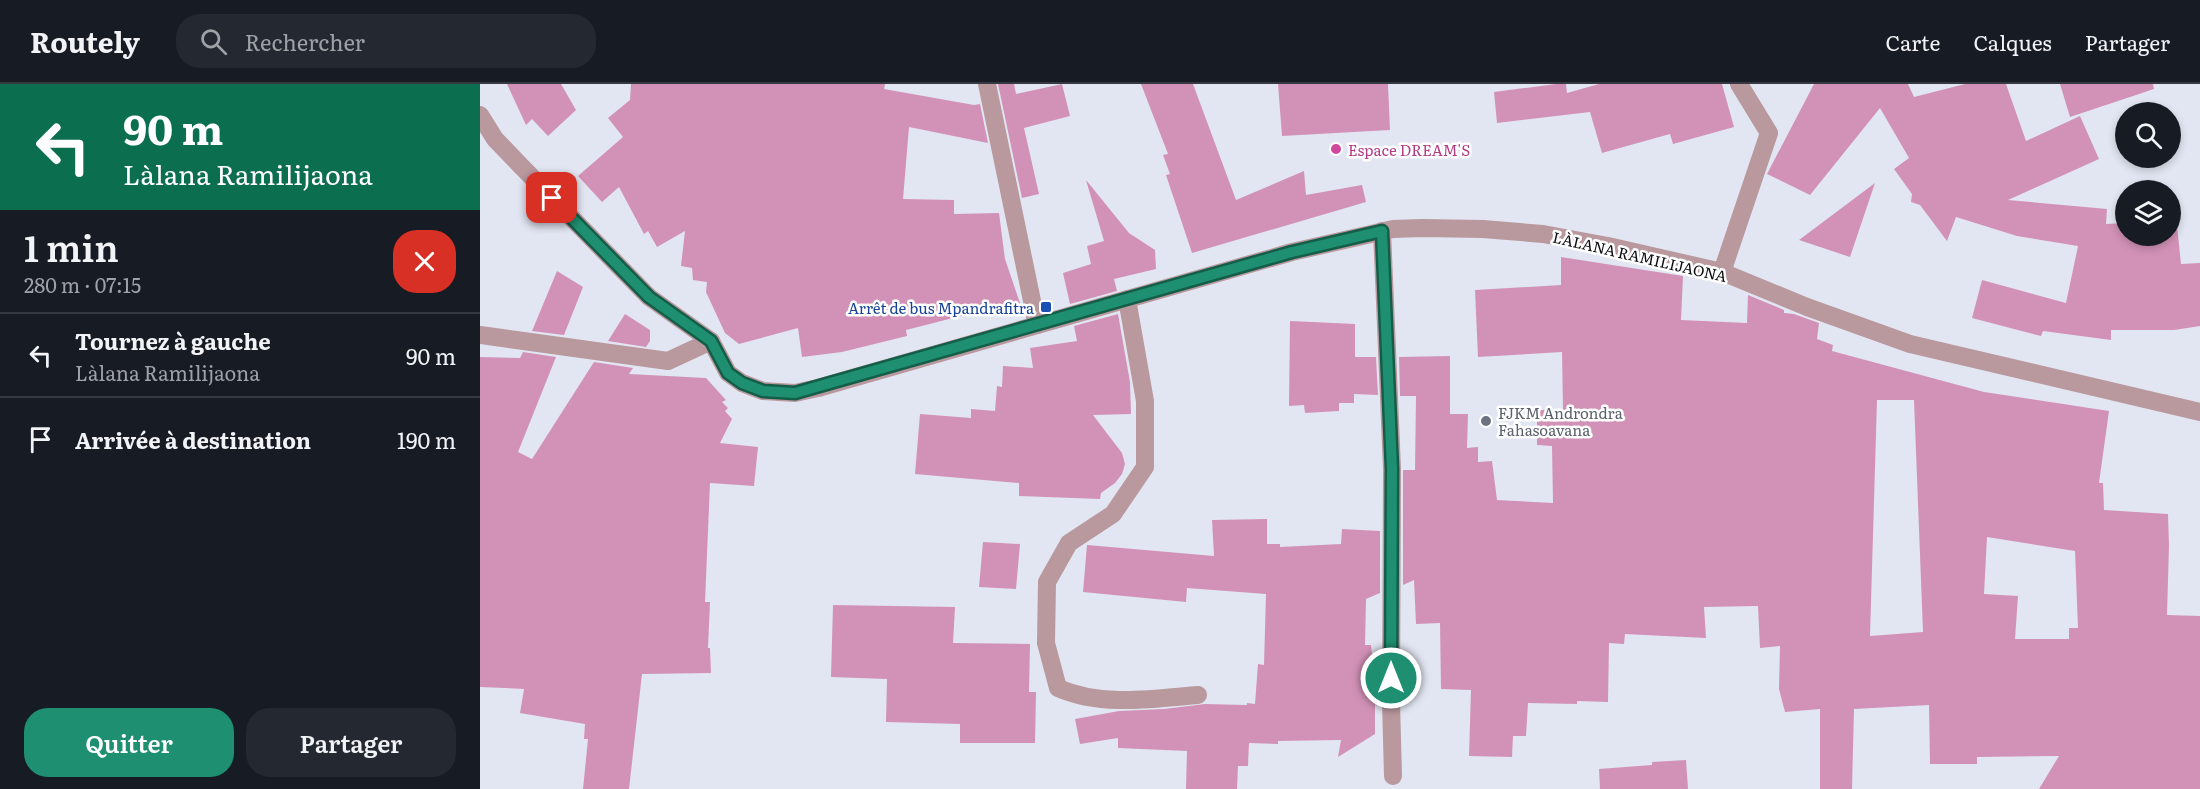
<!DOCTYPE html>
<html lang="fr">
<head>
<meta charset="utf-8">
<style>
  body { margin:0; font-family:Literata,serif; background:#242831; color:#f1f3f6; height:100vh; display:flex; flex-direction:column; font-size:22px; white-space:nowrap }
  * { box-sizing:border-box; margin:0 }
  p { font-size:20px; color:#9ea1a6 }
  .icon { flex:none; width:33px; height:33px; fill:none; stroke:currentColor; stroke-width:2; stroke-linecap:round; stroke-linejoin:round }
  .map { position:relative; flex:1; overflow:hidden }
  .drawer { display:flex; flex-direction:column; background:#171b24; width:480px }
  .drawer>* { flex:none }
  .top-card { background:#0b6e4f; color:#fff; overflow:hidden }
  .controls { position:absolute; left:1635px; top:18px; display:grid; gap:12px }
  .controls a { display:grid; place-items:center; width:66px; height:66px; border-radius:50%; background:#171b24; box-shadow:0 3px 9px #0003; font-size:30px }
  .pin { position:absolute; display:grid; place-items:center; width:51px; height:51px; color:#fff; margin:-26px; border-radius:12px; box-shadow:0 3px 9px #0006 }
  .me { position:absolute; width:66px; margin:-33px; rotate:0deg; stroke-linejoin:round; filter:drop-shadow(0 0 4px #0008) }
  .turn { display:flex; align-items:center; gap:21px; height:126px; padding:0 24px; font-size:27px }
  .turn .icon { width:78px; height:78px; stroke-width:2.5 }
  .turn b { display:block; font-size:42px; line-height:51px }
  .round { display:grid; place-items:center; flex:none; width:63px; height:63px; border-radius:24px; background:#242831 }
  .headline { display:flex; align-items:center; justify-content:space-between; height:102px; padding:0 24px }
  h1 { font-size:36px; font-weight:600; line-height:45px }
  .action { display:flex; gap:12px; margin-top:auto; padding:12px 24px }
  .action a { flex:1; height:69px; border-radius:24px; background:#1e9071; color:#fff; font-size:24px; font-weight:600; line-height:69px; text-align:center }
  .action a+a { background:#242831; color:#f1f3f6 }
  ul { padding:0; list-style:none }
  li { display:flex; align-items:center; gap:18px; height:84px; padding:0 24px; border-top:2px solid #363941 }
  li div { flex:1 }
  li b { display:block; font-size:22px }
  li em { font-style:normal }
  header { display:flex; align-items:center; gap:36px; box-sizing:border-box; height:84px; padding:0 30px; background:#171b24; border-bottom:2px solid #363941 }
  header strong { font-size:28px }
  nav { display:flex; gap:33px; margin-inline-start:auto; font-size:21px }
  .search { width:420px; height:54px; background:#242831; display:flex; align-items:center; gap:15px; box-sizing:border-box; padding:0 21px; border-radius:24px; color:#9ea1a6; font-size:22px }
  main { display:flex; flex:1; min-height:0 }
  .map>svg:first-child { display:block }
</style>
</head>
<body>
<header>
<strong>Routely</strong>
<div class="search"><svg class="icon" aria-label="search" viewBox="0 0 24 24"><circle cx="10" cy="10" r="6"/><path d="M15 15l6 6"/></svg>Rechercher</div>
<nav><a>Carte</a><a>Calques</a><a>Partager</a></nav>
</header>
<main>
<section class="drawer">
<div class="top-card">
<div class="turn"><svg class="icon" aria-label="left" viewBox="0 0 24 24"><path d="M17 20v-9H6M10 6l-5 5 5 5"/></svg><div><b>90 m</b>Làlana Ramilijaona</div></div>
</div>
<div class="headline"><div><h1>1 min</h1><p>280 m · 07:15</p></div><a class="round" style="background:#d93025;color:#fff"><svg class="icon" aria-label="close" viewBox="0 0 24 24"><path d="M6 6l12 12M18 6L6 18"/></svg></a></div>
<ul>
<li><svg class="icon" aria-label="left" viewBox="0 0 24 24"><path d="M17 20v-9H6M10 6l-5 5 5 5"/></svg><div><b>Tournez à gauche</b><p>Làlana Ramilijaona</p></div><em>90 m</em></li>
<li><svg class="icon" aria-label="arrive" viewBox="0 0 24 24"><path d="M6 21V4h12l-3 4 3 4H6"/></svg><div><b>Arrivée à destination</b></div><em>190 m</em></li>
</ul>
<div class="action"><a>Quitter</a><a>Partager</a></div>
</section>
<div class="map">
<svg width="1720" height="705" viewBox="0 0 1720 705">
  <rect width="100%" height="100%" fill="#e2e6f2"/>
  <!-- building -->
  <path fill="#d292b7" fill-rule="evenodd" d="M27 0H81L96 26 68 52 52 35 46 41Z
    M151 0H405L404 5 494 21 500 20 508 59 429 43 423 115 474 116V130L519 129 525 175 540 219 519 226 508 225 426 246 427 252 362 268 322 273 318 244 259 260 245 249 226 208 227 198 213 196 212 184 201 182 205 147 177 163 168 147 164 150 139 103 122 118 98 92 143 53 128 34 150 16Z
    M518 0H534L536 10 582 0 590 32 544 44 559 110 542 114Z
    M661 0H713L756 116 824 87 826 111 882 101 886 118 712 169 686 91 690 90 683 71 688 70Z
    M798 0H908L910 46 802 52Z
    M1076 0H1086L1087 9 1119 0H1242L1254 43 1193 60 1190 50 1122 69 1110 28 1017 39 1014 8Z
    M1334 0H1428L1434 13 1485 0H1526L1546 57 1600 32 1619 75 1528 116 1627 125 1626 140 1646 139V152H1690V141H1697L1701 180 1720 179V242L1694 246H1631V256L1563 247 1561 252 1492 234 1502 196 1586 219 1598 162 1537 152 1476 133 1467 157 1440 121 1431 118 1432 110 1414 85 1429 74 1400 24 1330 111 1287 90Z
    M1580 0H1673L1674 5 1590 33Z
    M606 96 649 149 675 166 676 185 634 195 637 207 590 220 583 189 611 180 607 162 624 157Z
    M1395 99 1370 173 1319 156Z
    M1081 173 1203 192 1201 236 1267 239 1268 211 1304 226V229L1314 230 1339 239 1337 255 1353 261 1352 267 1504 308 1629 327 1619 399H1623L1624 426 1688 430 1689 462 1687 531 1720 532V705H1559L1579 672 1497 673V680H1450L1449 621 1374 625 1372 705H1340V625L1305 628 1299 605 1300 562 1280 564 1278 522 1224 523 1226 554 1145 550 1144 560 1129 559 1128 618 1097 617V620L1048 619 1046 652H1033L1032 673 989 672 991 606 961 605 960 539 936 540 934 496 923 501V386H935L936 312H920L919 273 970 272V330H988L987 364 998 363V378L1012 377 1017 416 1073 419 1072 362 1057 361V326H1083L1082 268 998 273 995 206 1081 201ZM1397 316H1434L1443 548 1390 552ZM1507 453 1595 467 1598 544H1589V555H1535L1538 512 1504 510Z
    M77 187 103 203 84 251 52 247Z
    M145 230 170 246V257L166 263 128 257Z
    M638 230 650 298 651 330 613 331 642 369 645 380 642 390 635 399 621 409 620 415 539 412V399L435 390 440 330 491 334V325L515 327 517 302 522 303 523 282 553 284 550 264 597 257 594 242Z
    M810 237 875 240V273H896L898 311 874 310V319H859V327L825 329 824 321 809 322Z
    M43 268 76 273 38 368 52 375 114 278 153 284 149 290 226 294 246 316 242 318 248 324 245 327 252 335 240 359 278 363 274 402 230 399 225 518H230L228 564H230L231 589 162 590 149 705H103L108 655H104L105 640 40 629 44 605 0 603V273L40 274Z
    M787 435V460H800V463L861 460 862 445 900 447V509L886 515 885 561H891L897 619H895V650L858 673 861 656 798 657V660L769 659 768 682H758L757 705H706L707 667 638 664V654L600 660 595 635 639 627 684 625 725 620 767 621V619L775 620 778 580 784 581 786 510 707 504 706 518 603 508 607 461 734 472 732 436Z
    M503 458 540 460 536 505 499 503Z
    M353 521 475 523 473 559 550 560 549 608H556L555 659H480V640L406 638 407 595 351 593Z
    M1206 676 1208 705H1120L1119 685 1172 681V678Z"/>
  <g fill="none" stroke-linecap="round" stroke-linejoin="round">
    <!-- minor -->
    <path stroke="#b9989e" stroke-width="18" d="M507 0 557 241
      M902 147 912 385 911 618 913 692
      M1242 188 1289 49 1259 0
      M647 215 665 317V383L633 430 589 459 567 498 566 559 578 604C621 623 672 615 718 611
      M0 251 188 277 231 257"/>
    <!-- tertiary -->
    <path stroke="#b9989e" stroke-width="18" d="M0 31 15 55 40 81 169 213 231 257 248 289 262 299 283 307 315 309 338 304 812 168 913 145 942 144 1003 145 1063 150 1128 162 1242 188 1327 223 1430 260 1720 328"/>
  </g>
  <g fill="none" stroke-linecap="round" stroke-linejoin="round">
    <defs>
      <path id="route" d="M72 114 169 213 231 257 248 289 262 299 283 307 315 309 812 168 902 147 912 385 911 594"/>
    </defs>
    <!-- route casing -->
    <use href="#route" stroke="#145e49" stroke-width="15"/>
    <!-- route -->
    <use href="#route" stroke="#1e9071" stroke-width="10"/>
  </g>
  <!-- markers -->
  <circle fill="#d1479c" stroke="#fff" stroke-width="2" cx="856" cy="65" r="6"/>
  <rect fill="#1a4fb4" stroke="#fff" stroke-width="2" x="560" y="217" width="12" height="12" rx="3"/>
  <circle fill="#6b7280" stroke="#fff" stroke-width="2" cx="1006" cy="337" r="6"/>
  <g text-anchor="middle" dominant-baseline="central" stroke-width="5" stroke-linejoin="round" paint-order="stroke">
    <!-- hotel labels -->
    <g font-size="15" fill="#b23c85" stroke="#fff" text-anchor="start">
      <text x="868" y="65">Espace DREAM'S</text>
    </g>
    <!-- street labels -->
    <g font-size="15" fill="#0b0c10" stroke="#fff">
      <text transform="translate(1160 172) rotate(13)">LÀLANA RAMILIJAONA</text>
    </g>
    <!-- transit labels -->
    <g font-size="15" fill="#164399" stroke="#fff" text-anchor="end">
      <text x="554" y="223">Arrêt de bus Mpandrafitra</text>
    </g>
    <!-- worship labels -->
    <g font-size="15" fill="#5b616d" stroke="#fff" text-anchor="start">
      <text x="1018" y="328">FJKM Androndra<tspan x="1018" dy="17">Fahasoavana</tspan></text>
    </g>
  </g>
</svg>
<div class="controls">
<a><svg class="icon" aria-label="search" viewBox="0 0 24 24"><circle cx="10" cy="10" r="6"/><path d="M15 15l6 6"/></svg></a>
<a><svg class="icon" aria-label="layers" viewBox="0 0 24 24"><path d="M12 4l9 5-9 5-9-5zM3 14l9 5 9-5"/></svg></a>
</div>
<div class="pin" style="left:72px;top:114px;background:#d93025"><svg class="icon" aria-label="arrive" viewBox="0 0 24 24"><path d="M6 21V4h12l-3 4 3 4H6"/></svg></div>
<svg class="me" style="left:911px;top:594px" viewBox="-20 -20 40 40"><circle r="17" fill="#1e9071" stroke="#fff" stroke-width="3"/><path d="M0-11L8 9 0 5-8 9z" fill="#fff"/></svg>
</div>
</main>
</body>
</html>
